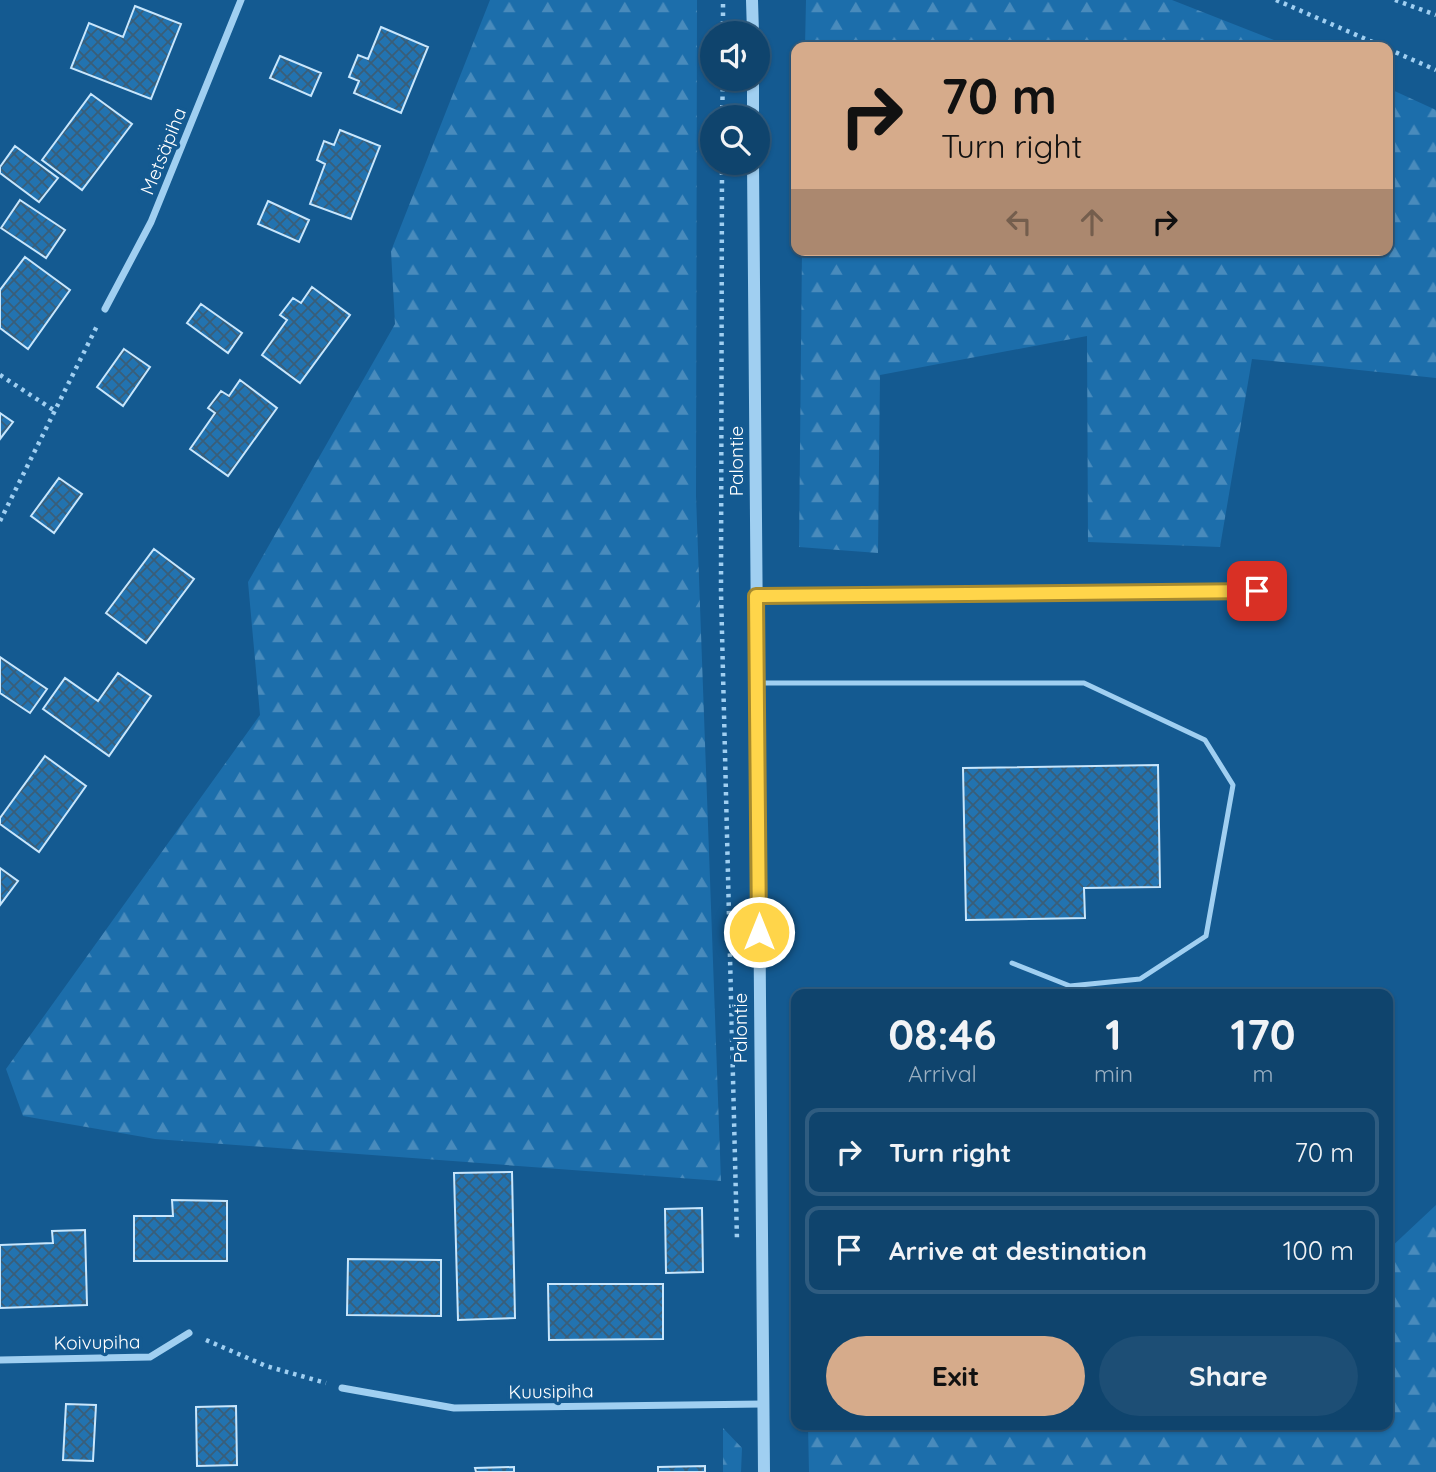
<!DOCTYPE html>
<html lang="en">
<head>
<meta charset="utf-8">
<style>
  body { margin:0; font-family:Quicksand,sans-serif; background:#1d4e75; color:#f1f3f6; height:100vh; display:flex; flex-direction:column; font-size:26px; white-space:nowrap }
  * { box-sizing:border-box; margin:0 }
  p { font-size:23px; color:#9bb0c2 }
  .icon { flex:none; width:38px; height:38px; fill:none; stroke:currentColor; stroke-width:2; stroke-linecap:round; stroke-linejoin:round }
  .map { position:relative; flex:1; overflow:hidden }
  .drawer { position:absolute; left:791px; top:989px; width:602px; height:441px; display:flex; flex-direction:column; background:#0f446d; border-radius:14px; box-shadow:0 2px 5px #0004,0 0 0 2px #2f5c80 }
  .drawer>* { flex:none }
  .guide { position:absolute; left:791px; top:42px; width:602px; height:214px; border-radius:14px; box-shadow:0 2px 5px #0004,0 0 0 2px #2f5c80; background:#d6ab8b; color:#111; overflow:hidden }
  .tools { position:absolute; left:700px; top:21px; display:grid; gap:14px }
  .tools a { display:grid; place-items:center; width:70px; height:70px; border-radius:50%; background:#0f446d; box-shadow:0 2px 5px #0004,0 0 0 2px #2f5c80; font-size:35px }
  .pin { position:absolute; display:grid; place-items:center; width:60px; height:60px; color:#fff; margin:-30px; border-radius:14px; box-shadow:0 4px 10px #0006 }
  .me { position:absolute; width:77px; margin:-38px; rotate:0deg; stroke-linejoin:round; filter:drop-shadow(0 0 5px #0008) }
  .turn { display:flex; align-items:center; gap:24px; height:147px; padding:0 35px; font-size:32px }
  .turn .icon { width:91px; height:91px; stroke-width:2.5 }
  .turn b { display:block; font-size:49px; line-height:60px }
  .lanes { display:flex; align-items:center; height:66px; padding:0 35px; background:#0003; justify-content:center; gap:35px; direction:ltr }
  .lanes .off { opacity:.35 }
  .eta { display:flex; justify-content:space-evenly; align-items:center; height:119px; text-align:center }
  .eta b { font-size:42px; font-weight:800; line-height:49px }
  .action { display:flex; gap:14px; margin-top:auto; padding:14px 35px }
  .action a { flex:1; height:80px; border-radius:42px; background:#d6ab8b; color:#111; font-size:28px; font-weight:800; line-height:80px; text-align:center }
  .action a+a { background:#1d4e75; color:#f1f3f6 }
  ul { padding:0; list-style:none }
  li { display:flex; align-items:center; gap:21px; height:88px; margin:0 14px 10px; padding:0 21px; border:4px solid #2f5c80; border-radius:14px }
  li div { flex:1 }
  li b { display:block; font-size:26px }
  li em { font-style:normal }
  .map>svg:first-child { display:block }
</style>
</head>
<body>
<div class="map">
<svg width="1436" height="1472" viewBox="0 0 1436 1472">
  <defs>
    <pattern id="forest-firs" width="22" height="20" patternUnits="userSpaceOnUse" patternTransform="scale(1.75)"><rect width="22" height="20" fill="#1c6eab"/><path d="M5 1l3.5 6h-7zM16 11l3.5 6h-7z" fill="#498bbc"/></pattern>
    <pattern id="building-cross-hatch" width="8" height="8" patternUnits="userSpaceOnUse" patternTransform="scale(1.75)"><rect width="8" height="8" fill="#2273b0"/><path d="M0 0l8 8M0 8l8-8" fill="none" stroke="#395e79"/></pattern>
  </defs>
  <rect width="100%" height="100%" fill="#145a91"/>
  <!-- forest -->
  <path fill="url(#forest-firs)" d="M490 0H697L696 496 721 1181 155 1139 23 1116 6 1069 260 715 248 582 395 324 391 251Z
    M806 0H1172L1292 47H805Z
    M1388 88 1436 110V378L1252 359 1220 547 1088 542 1087 336 880 375 878 553 799 547 802 250H1388Z
    M1436 1205V1472H809L808 1425 1388 1424V1250Z
    M723 1428 742 1448 741 1472H723Z"/>
  <!-- building -->
  <path fill="url(#building-cross-hatch)" stroke="#c8e6fc" stroke-width="2" d="M135 6 181 24 151 99 71 68 89 23 123 37Z
    M381 27 428 47 401 113 354 93 359 81 349 77 358 55 368 59Z
    M280 56 321 73 311 96 270 78Z
    M91 94 132 124 82 190 42 160Z
    M340 130 380 146 351 219 310 204 325 164 317 160 324 141 334 145Z
    M15 146 58 178 39 202 0 173V167Z
    M20 200 65 230 46 258 1 228Z
    M268 201 309 220 299 242 258 224Z
    M25 257 70 290 28 349 0 328V290Z
    M312 287 350 315 300 383 262 355 287 320 280 315 293 298 301 303Z
    M201 304 242 333 228 353 187 323Z
    M124 349 150 367 123 406 97 387Z
    M240 380 277 408 228 476 190 449 215 413 208 408 221 391 229 396Z
    M0 413 13 422 0 439Z
    M59 478 82 494 54 533 31 516Z
    M154 549 194 579 146 643 106 613Z
    M0 657 47 689 30 713 0 693Z
    M118 673 151 696 109 756 43 709 65 678 98 701Z
    M45 756 86 786 39 852 0 824V818Z
    M1158 765 1160 887 1084 888 1085 918 966 920 963 768Z
    M0 868 18 881 0 905Z
    M512 1172 515 1318 458 1320 454 1173Z
    M172 1200 227 1201V1261H134V1216H173Z
    M702 1208 703 1272 666 1273 665 1209Z
    M85 1230 87 1305 0 1308V1245L53 1243 52 1231Z
    M348 1259 441 1260V1316L347 1315Z
    M548 1284H663V1339L549 1340Z
    M66 1404 96 1405 93 1461 63 1460Z
    M236 1406 237 1465 197 1466 196 1407Z
    M705 1466V1472H658V1467Z
    M514 1467V1472H476L475 1468Z"/>
  <g fill="none" stroke-linecap="round" stroke-linejoin="round">
    <!-- path -->
    <path stroke="#a0cff1" stroke-width="4.5" stroke-dasharray="3.5 5" stroke-linecap="butt" d="M1276 0 1384 47
      M1395 0 1436 15
      M723 33V0
      M1388 49 1436 70
      M722 117 723 79
      M722 163 721 592 737 1240
      M0 375 55 411
      M0 521 97 326
      M206 1340 266 1366 326 1383"/>
    <!-- service -->
    <path stroke="#a0cff1" stroke-width="5" d="M756 596 1257 591
      M757 683H1084L1205 740 1233 785 1206 936 1140 979 1070 986 1012 963"/>
    <!-- minor -->
    <path stroke="#a0cff1" stroke-width="7" d="M105 309 151 222 241 0
      M0 1360 150 1357 189 1333
      M342 1388 454 1408 763 1404"/>
    <!-- tertiary -->
    <path stroke="#a0cff1" stroke-width="12" d="M752 0 753 33
      M753 79V117
      M753 163 764 1472"/>
  </g>
  <g fill="none" stroke-linecap="round" stroke-linejoin="round">
    <defs>
      <path id="route" d="M759 932 756 596 1257 591"/>
    </defs>
    <!-- route casing -->
    <use href="#route" stroke="#a68a30" stroke-width="18"/>
    <!-- route -->
    <use href="#route" stroke="#ffd54a" stroke-width="12"/>
  </g>
  <g text-anchor="middle" dominant-baseline="central" stroke-width="7" stroke-linejoin="round" paint-order="stroke">
    <!-- street labels -->
    <g font-size="19" fill="#fff" stroke="#145a91">
      <text transform="translate(163 151) rotate(-68)">Metsäpiha</text>
      <text transform="translate(736 461) rotate(-90)">Palontie</text>
      <text transform="translate(740 1028) rotate(-90)">Palontie</text>
      <text transform="translate(97 1342) rotate(-1)">Koivupiha</text>
      <text transform="translate(551 1391) rotate(-1)">Kuusipiha</text>
    </g>
  </g>
</svg>
<div class="tools">
<a><svg class="icon" aria-label="sound" viewBox="0 0 24 24"><path d="M4 9h4l5-4v14l-5-4H4zM17 9q2 3 0 6"/></svg></a>
<a><svg class="icon" aria-label="search" viewBox="0 0 24 24"><circle cx="10" cy="10" r="6"/><path d="M15 15l6 6"/></svg></a>
</div>
<div class="pin" style="left:1257px;top:591px;background:#d93025"><svg class="icon" aria-label="arrive" viewBox="0 0 24 24"><path d="M6 21V4h12l-3 4 3 4H6"/></svg></div>
<svg class="me" style="left:759px;top:932px" viewBox="-20 -20 40 40"><circle r="17" fill="#ffd54a" stroke="#fff" stroke-width="3"/><path d="M0-11L8 9 0 5-8 9z" fill="#fff"/></svg>
<div class="guide">
<div class="turn"><svg class="icon" aria-label="right" viewBox="0 0 24 24"><path d="M7 20v-9h11M14 6l5 5-5 5"/></svg><div><b>70 m</b>Turn right</div></div>
<div class="lanes"><svg class="icon off" aria-label="left" viewBox="0 0 24 24"><path d="M17 20v-9H6M10 6l-5 5 5 5"/></svg><svg class="icon off" aria-label="ahead" viewBox="0 0 24 24"><path d="M12 20V5M6 11l6-6 6 6"/></svg><svg class="icon" aria-label="right" viewBox="0 0 24 24"><path d="M7 20v-9h11M14 6l5 5-5 5"/></svg></div>
</div>
<section class="drawer">
<div class="eta">
<div><b>08:46</b><p>Arrival</p></div>
<div><b>1</b><p>min</p></div>
<div><b>170</b><p>m</p></div>
</div>
<ul>
<li><svg class="icon" aria-label="right" viewBox="0 0 24 24"><path d="M7 20v-9h11M14 6l5 5-5 5"/></svg><div><b>Turn right</b></div><em>70 m</em></li>
<li><svg class="icon" aria-label="arrive" viewBox="0 0 24 24"><path d="M6 21V4h12l-3 4 3 4H6"/></svg><div><b>Arrive at destination</b></div><em>100 m</em></li>
</ul>
<div class="action"><a>Exit</a><a>Share</a></div>
</section>
</div>
</body>
</html>
